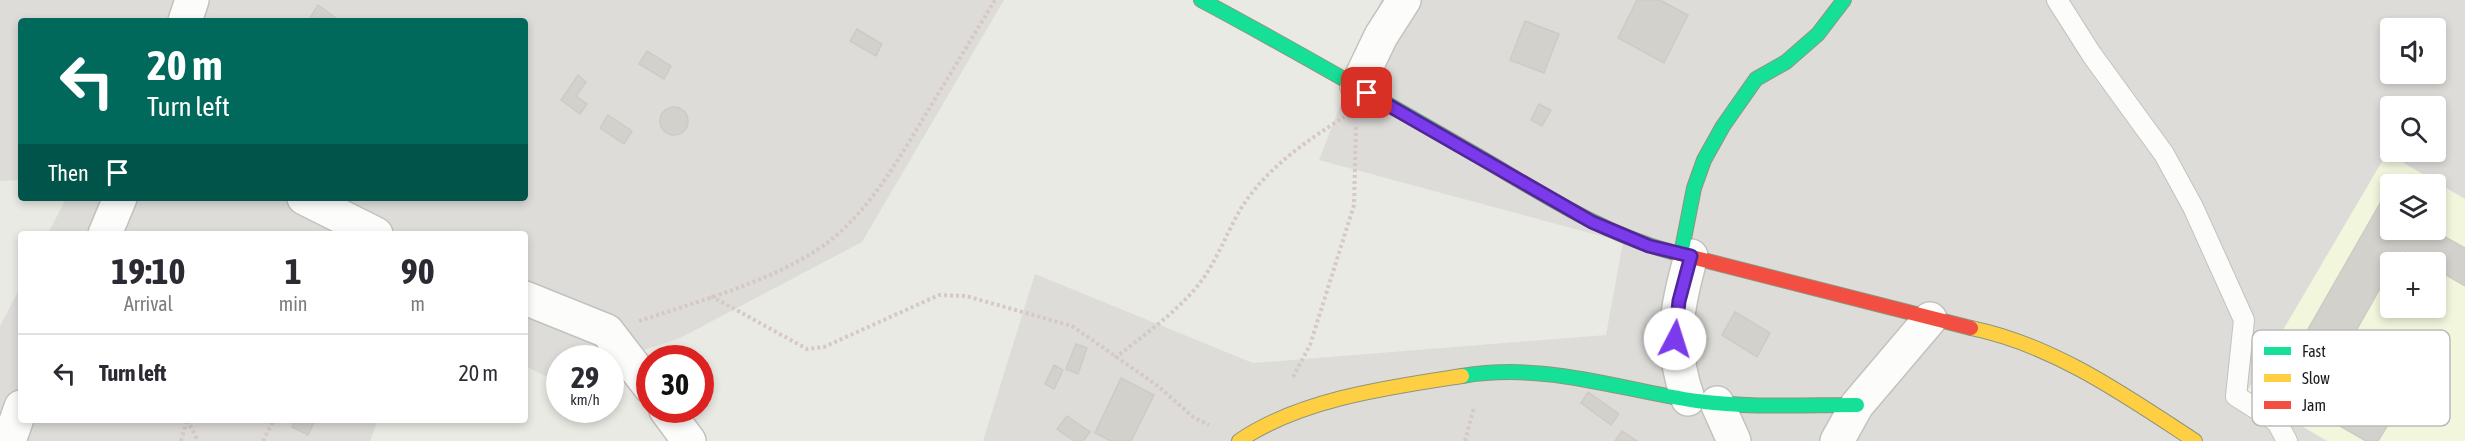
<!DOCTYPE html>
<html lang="en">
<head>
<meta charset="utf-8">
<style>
  body { margin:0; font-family:"Asap Condensed",sans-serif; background:#f7f7f7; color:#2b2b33; height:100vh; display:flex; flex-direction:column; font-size:22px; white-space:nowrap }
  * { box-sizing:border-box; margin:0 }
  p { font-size:20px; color:#7c7c81 }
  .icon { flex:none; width:33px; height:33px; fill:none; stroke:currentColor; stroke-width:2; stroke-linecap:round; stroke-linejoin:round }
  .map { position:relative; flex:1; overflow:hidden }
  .panel { position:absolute; left:18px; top:231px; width:510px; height:192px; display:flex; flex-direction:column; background:#fff; border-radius:6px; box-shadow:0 3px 9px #0003 }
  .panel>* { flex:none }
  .hud { position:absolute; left:18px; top:18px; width:510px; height:183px; border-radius:6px; box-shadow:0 3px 9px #0003; background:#00695c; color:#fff; overflow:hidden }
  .fabs { position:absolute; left:2380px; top:18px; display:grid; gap:12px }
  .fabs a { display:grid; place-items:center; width:66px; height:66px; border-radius:6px; background:#fff; box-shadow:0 3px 9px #0003; font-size:30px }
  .speed { position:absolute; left:546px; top:345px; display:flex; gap:12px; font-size:30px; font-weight:700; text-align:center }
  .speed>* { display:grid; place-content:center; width:78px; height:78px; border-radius:50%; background:#fff; box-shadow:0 3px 9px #0003; line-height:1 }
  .speed small { font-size:15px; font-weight:400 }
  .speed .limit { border:9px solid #d22; background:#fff; color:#111 }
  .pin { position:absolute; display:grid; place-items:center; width:51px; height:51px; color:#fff; margin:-26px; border-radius:12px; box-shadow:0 3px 9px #0006 }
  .me { position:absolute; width:66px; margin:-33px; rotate:5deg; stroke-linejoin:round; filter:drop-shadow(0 0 4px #0008) }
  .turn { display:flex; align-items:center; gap:21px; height:126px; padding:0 30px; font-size:27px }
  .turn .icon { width:78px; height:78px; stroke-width:2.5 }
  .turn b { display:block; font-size:42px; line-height:51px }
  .then { display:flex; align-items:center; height:57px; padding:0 30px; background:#0003; gap:12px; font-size:22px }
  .eta { display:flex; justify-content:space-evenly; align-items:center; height:102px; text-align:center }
  .eta b { font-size:36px; font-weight:700; line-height:42px }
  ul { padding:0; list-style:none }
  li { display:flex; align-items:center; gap:18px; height:78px; padding:0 30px; border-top:2px solid #e1e1e2 }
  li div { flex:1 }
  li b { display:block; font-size:22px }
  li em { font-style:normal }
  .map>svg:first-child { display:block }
</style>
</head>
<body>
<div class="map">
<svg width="2465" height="441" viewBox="0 0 2465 441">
  <rect width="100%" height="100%" fill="#eaeae4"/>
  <!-- residential -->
  <path fill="#dddcd9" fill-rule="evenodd" d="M0 0H1004L862 242 680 338 611 361 610 358H560L559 379 554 380 525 366V234H48L66 198H525V21H21V180L0 181Z
    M1381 0H2465V441H983L1035 274 1253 363 1606 335 1623 242 1319 160ZM2391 28H2436V74H2391ZM2391 106H2436V152H2391ZM2391 184H2436V230H2391ZM2391 262H2436V308H2391Z
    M21 286V420H378L370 441H0V326Z"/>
  <!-- education -->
  <path fill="#f1f6dd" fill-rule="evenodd" d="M2387 153 2465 199V441H2327L2246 393ZM2391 184H2436V230H2391ZM2391 262H2436V308H2391Z"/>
  <!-- building -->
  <path fill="#d3d1cc" stroke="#cecbc5" stroke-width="1.5" d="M1637 0H1660L1688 15 1664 63 1618 38Z
    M318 5 340 21H308Z
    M1525 21 1559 34 1544 73 1510 60Z
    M857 29 882 44 876 56 850 41Z
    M647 51 671 66 664 79 639 64Z
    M578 75 586 82 576 96 587 104 580 114 561 100Z
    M1539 104 1551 110 1542 126 1531 120Z
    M660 121a14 14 0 1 1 28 0a14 14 0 1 1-28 0Z
    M608 115 632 131 624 144 600 128Z
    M2382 200 2391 205V230H2433L2465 248V286L2436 269V262H2424L2402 250 2395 262H2391V269L2344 352 2307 331Z
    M1735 312 1770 333 1757 357 1722 335Z
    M1076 344 1087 348 1078 374 1066 369Z
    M2291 356 2394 415 2378 441H2366L2273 388Z
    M1054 365 1063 370 1054 389 1045 384Z
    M1121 378 1154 395 1131 441H1111L1095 433Z
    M1588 392 1619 414 1611 425 1581 403Z
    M1067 416 1090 432 1083 441H1074L1057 429Z
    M295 420H315L308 435 292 427Z
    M1622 431 1637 441H1615Z"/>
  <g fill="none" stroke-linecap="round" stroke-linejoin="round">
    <defs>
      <path id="lane" d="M2057 0 2092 55 2164 154 2193 207 2244 320 2236 396 2277 422 2287 441"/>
      <path id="street" d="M185 21 192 0
        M1357 86 1381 36 1404 0
        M304 198 376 234
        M105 234 120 198
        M525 298 607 331 650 387
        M1688 399C1669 344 1676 311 1691 256
        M1717 403 1734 441
        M666 410 689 441
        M9 441 21 407
        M1837 441 1857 405 1930 319"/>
      <path id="fast" d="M1201 0C1295 50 1386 103 1478 156 1540 192 1602 234 1672 252
        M1681 254 1694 188 1704 160 1723 126 1756 79 1786 62 1818 34 1844 0
        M1462 376C1546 362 1616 389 1697 401 1750 408 1804 405 1857 405"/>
      <path id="slow" d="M1971 328C2054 345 2125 395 2195 441
        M1239 441C1300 399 1390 387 1462 376"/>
      <path id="jam" d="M1672 252 1971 328"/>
    </defs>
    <!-- lane casing -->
    <use href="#lane" stroke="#c2c2c0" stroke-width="22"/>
    <!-- street casing -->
    <use href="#street" stroke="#c2c2c0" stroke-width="36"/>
    <!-- fast casing -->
    <use href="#fast" stroke="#8e957c" stroke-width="16"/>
    <!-- slow casing -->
    <use href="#slow" stroke="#8e957c" stroke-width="16"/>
    <!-- jam casing -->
    <use href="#jam" stroke="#8e957c" stroke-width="16"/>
    <!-- path -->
    <path stroke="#d6c9c3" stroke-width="4" stroke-dasharray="3 3" stroke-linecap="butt" d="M711 296 807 349 824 347 939 295 966 296 1072 326 1158 386 1193 417 1209 425
      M639 321C696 302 766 283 817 250 867 217 898 160 929 109 951 73 973 36 995 0
      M1115 358C1142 336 1172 316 1195 289 1215 266 1225 236 1240 210 1265 169 1305 142 1344 117
      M1293 377 1310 345 1354 205 1356 126
      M187 420 198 441
      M181 441 187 421
      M263 441 274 420
      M1465 441 1474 407"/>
    <!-- lane -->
    <use href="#lane" stroke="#fcfcfb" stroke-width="20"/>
    <!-- street -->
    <use href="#street" stroke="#fcfcfb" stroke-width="33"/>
    <!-- fast -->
    <use href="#fast" stroke="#16e098" stroke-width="14"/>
    <!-- slow -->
    <use href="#slow" stroke="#ffcf43" stroke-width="14"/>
    <!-- jam -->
    <use href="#jam" stroke="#f24e42" stroke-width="14"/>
  </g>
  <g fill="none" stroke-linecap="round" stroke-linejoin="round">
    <defs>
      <path id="route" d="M1367 93 1592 222 1649 246 1691 256 1679 301 1675 339"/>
    </defs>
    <!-- route casing -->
    <use href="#route" stroke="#51269a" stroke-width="15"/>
    <!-- route -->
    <use href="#route" stroke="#7c3aed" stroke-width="10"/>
  </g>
  <!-- legend -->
  <rect x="2252" y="330" width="198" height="96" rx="9" fill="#fff" stroke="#bbb" stroke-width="1.5"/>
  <rect x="2264" y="347" width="27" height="8" fill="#16e098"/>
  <rect x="2264" y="374" width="27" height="8" fill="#ffcf43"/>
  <rect x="2264" y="401" width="27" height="8" fill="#f24e42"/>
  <g font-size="16" fill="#1b1b1b">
    <text x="2302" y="357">Fast</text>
    <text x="2302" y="384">Slow</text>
    <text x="2302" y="411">Jam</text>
  </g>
</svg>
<div class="fabs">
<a><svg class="icon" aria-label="sound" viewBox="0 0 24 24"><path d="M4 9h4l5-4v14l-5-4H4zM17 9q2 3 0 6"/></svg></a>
<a><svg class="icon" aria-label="search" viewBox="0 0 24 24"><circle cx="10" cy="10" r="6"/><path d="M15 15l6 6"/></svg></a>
<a><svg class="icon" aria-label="layers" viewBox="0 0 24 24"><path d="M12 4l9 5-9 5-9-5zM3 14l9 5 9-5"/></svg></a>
<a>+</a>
</div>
<div class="speed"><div>29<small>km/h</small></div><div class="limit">30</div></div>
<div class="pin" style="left:1367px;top:93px;background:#d93025"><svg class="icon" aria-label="arrive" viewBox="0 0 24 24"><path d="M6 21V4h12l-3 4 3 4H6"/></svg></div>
<svg class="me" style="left:1675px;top:339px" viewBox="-20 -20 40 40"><circle r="19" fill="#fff"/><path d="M0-13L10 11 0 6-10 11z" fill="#7c3aed"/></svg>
<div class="hud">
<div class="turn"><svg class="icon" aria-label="left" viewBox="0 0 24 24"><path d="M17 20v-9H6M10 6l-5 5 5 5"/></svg><div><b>20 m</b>Turn left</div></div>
<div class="then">Then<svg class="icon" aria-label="arrive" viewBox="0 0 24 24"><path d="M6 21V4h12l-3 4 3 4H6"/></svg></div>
</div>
<section class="panel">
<div class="eta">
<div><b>19:10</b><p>Arrival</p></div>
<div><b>1</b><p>min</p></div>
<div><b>90</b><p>m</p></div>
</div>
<ul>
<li><svg class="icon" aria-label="left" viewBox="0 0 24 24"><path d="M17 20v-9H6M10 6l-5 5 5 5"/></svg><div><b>Turn left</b></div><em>20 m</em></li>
</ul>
</section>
</div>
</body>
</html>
